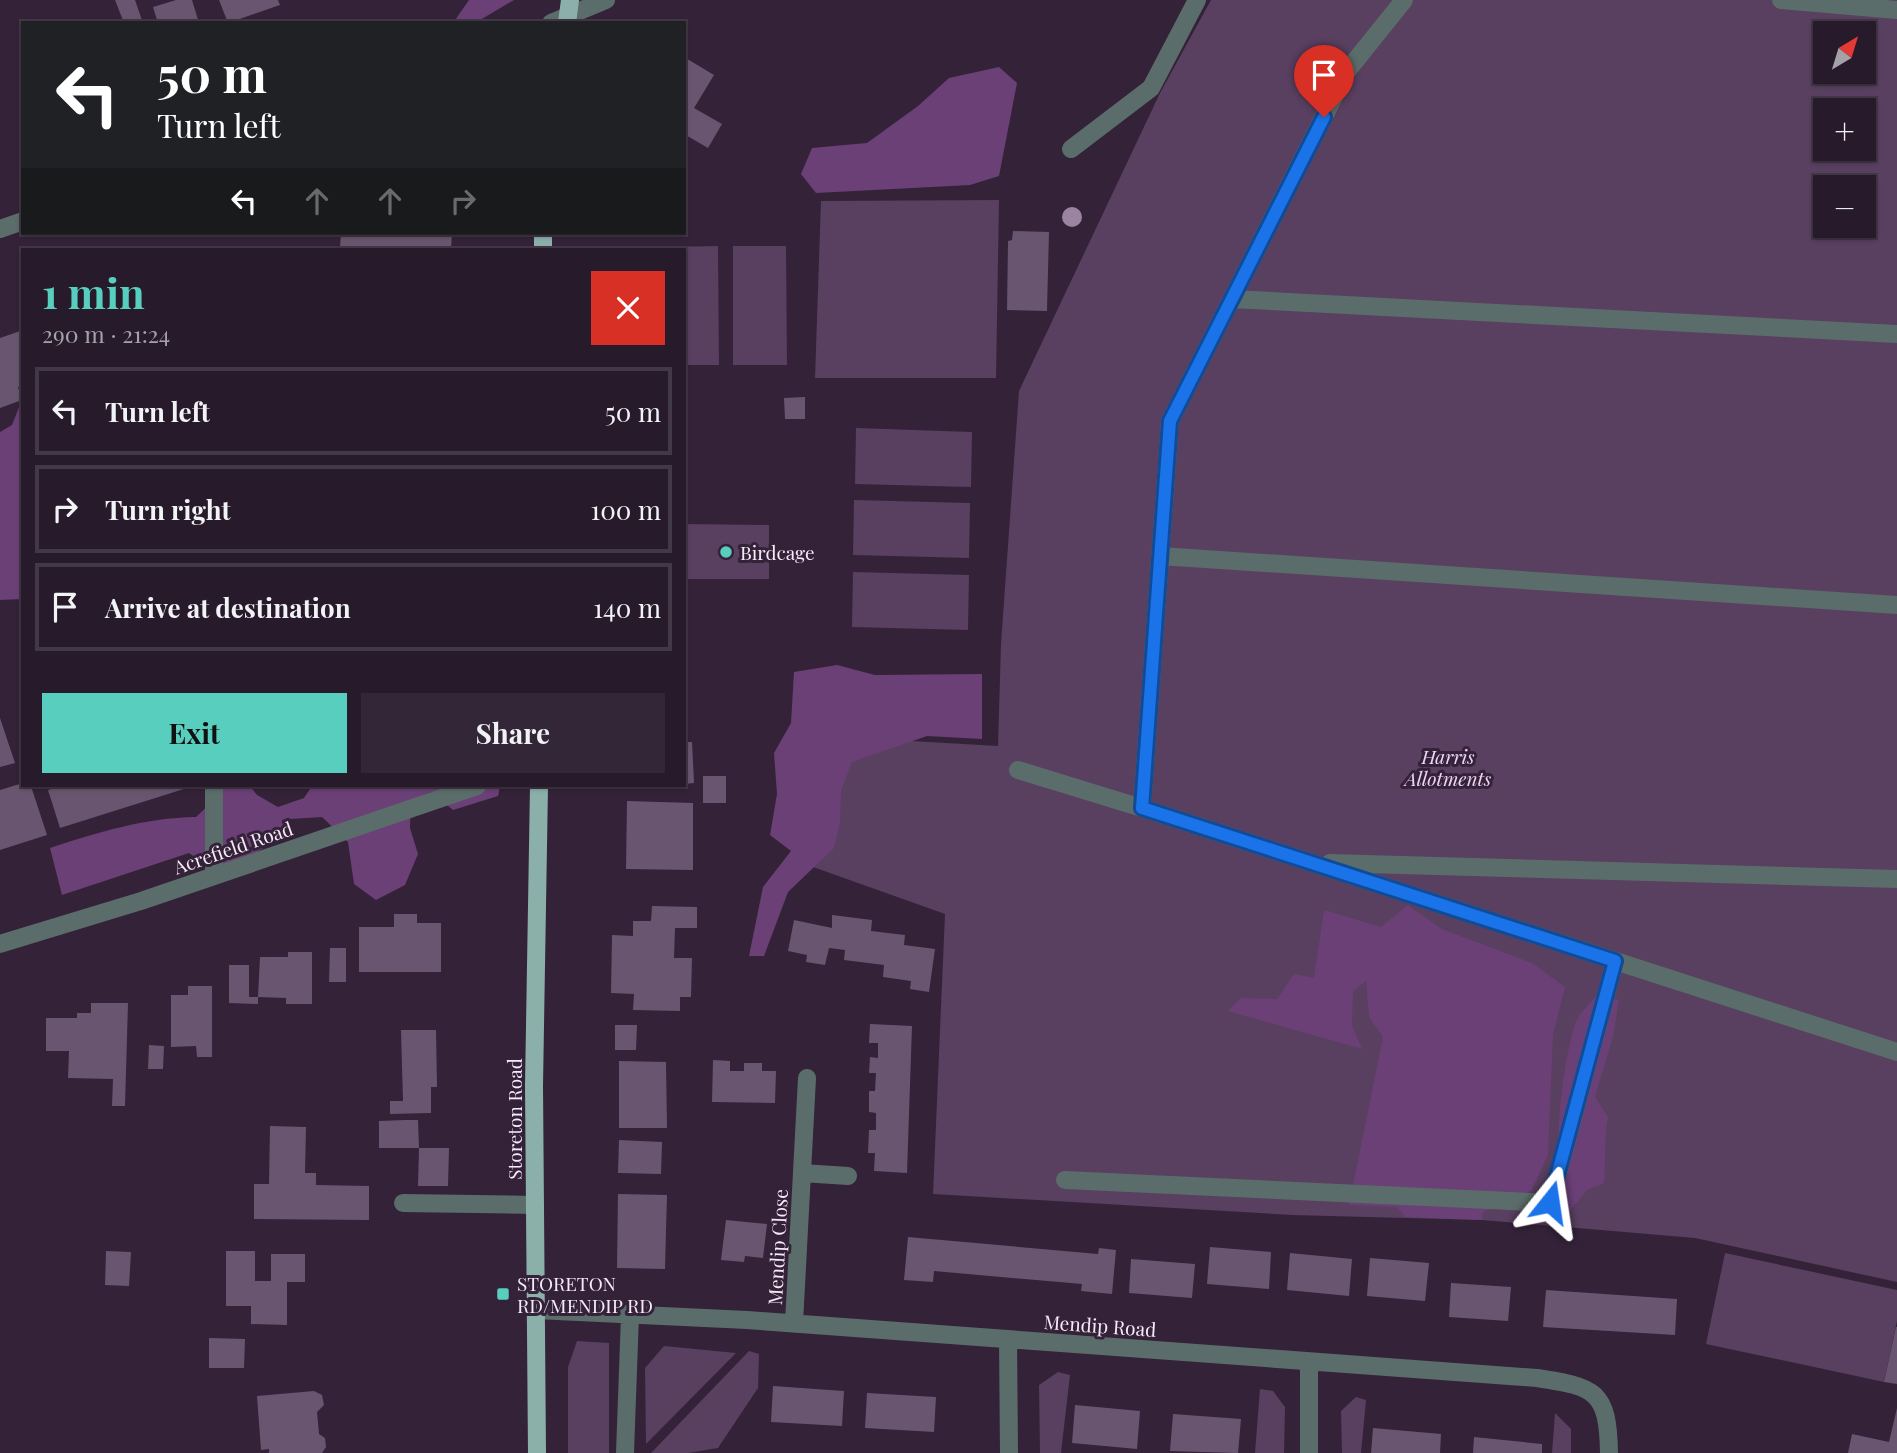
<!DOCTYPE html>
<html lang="en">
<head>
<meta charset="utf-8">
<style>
  body { margin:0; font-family:"Playfair Display",serif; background:#332737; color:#f1f3f6; height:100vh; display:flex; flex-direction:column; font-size:26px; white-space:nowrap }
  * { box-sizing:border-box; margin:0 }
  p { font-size:23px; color:#a4a1a9 }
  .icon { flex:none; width:38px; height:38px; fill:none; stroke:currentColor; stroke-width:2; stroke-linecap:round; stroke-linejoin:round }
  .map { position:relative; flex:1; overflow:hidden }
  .drawer { position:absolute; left:21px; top:248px; width:665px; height:539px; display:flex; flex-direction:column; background:#271a2b; border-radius:0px; box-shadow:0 2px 5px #0004,0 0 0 2px #433847 }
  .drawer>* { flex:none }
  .banner { position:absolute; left:21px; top:21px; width:665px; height:214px; border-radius:0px; box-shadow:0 2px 5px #0004,0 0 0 2px #433847; background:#202124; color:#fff; overflow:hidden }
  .needle { width:46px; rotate:38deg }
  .fabs { position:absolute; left:1813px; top:21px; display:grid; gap:14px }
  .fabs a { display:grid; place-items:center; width:63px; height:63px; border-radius:0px; background:#271a2b; box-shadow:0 2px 5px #0004,0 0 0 2px #433847; font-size:35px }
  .pin { position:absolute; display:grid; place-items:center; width:60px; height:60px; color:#fff; margin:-72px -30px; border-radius:50% 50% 50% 0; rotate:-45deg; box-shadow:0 0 7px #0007 }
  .pin .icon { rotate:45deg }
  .me { position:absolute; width:77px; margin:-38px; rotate:15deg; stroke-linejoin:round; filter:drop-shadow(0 0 5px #0008) }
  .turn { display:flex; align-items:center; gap:24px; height:147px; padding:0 21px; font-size:32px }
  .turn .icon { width:91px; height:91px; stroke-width:2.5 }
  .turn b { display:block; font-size:49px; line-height:60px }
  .lanes { display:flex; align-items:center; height:66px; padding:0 21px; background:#0003; justify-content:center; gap:35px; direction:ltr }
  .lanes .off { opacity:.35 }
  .round { display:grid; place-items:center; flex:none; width:74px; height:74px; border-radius:0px; background:#332737 }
  .headline { display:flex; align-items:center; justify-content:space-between; height:119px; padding:0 21px }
  h1 { font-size:42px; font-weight:700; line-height:52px; color:#58cebf }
  .action { display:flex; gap:14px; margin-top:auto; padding:14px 21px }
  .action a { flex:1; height:80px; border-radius:0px; background:#58cebf; color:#111; font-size:28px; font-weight:700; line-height:80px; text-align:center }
  .action a+a { background:#332737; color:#f1f3f6 }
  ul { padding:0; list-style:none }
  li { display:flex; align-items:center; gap:21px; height:88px; margin:0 14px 10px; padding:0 7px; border:4px solid #433847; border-radius:0px }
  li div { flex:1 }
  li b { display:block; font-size:26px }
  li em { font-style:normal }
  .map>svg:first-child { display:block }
</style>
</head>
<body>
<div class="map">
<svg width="1897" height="1453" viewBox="0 0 1897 1453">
  <rect width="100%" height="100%" fill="#342239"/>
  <!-- green -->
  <path fill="#593f60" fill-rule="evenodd" d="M1211 0H1897V1282L1695 1238 1482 1220 1292 1215 933 1194 945 914 799 862 842 737 998 746 1001 644 1019 391 1160 93ZM1825 33H1864V72H1825ZM1825 110H1864V149H1825ZM1825 187H1864V226H1825Z
    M999 200 996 378H815L821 201Z
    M718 246 719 365H684V250H665V247Z
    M733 246H786L787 365H733Z
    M856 428 972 432 971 487 855 484Z
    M854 500 970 503 969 558 853 555Z
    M684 524 769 525V579H684Z
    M853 572 969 575 968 630 852 627Z
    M1725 1253 1897 1290V1321L1884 1382 1706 1344Z
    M577 1341 609 1343V1453H568V1367Z
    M664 1346 736 1353 646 1444 645 1368Z
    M749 1351 759 1354 758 1388 718 1448 688 1453H651Z
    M1058 1372 1070 1375 1061 1453H1040L1039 1385Z
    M1260 1389 1273 1391 1285 1407 1284 1453H1255Z
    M1356 1397 1366 1400 1361 1453H1342L1341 1411Z
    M1555 1413 1571 1429V1453H1552Z"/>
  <!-- forest -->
  <path fill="#6b4077" d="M469 0H514L475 23H453Z
    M999 67 1017 83 999 176 970 185 816 193 801 174 812 148 867 143 918 106 949 78Z
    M23 397V599L0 600V432L12 425Z
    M837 665 875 675 982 674V739L927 736 852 762 841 791 840 822 834 848 788 892 764 956H749L763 887 791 851 770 835 777 794 774 753 791 723 794 672Z
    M205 786H250L257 795 278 807 304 798 312 786H500L498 796 453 810 431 792 411 801 410 828 418 854 405 885 376 900 354 884 348 842 322 817 290 819C270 852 245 860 209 867L189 853 62 895 50 848C99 832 144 818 196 817L214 800Z
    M1408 905 1442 929 1532 963 1565 987 1553 1035 1548 1155 1531 1191 1483 1212 1482 1220 1405 1217 1397 1207 1349 1205 1383 1037 1369 1017 1366 981 1353 991 1352 1025 1362 1049 1228 1011 1241 998 1277 999 1294 974 1314 978 1324 910 1381 927Z
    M1598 994 1619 1000 1613 1037 1595 1097 1608 1117C1604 1139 1606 1160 1604 1183L1587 1190 1570 1211 1560 1206C1554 1156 1560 1072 1575 1024 1579 1013 1591 1003 1598 994Z"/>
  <!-- building -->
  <path fill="#69556f" d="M115 0H135L143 23H124Z
    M176 0H192L199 23H158L153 7Z
    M219 0H278L280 5 228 23Z
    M684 57 714 75 694 108 722 124 708 148 684 134Z
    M1013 231 1049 232 1047 311 1007 310 1008 241 1012 240Z
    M341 233H452L451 250H363L340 247Z
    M23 330V385L18 387 22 400 0 408V338Z
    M805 397V419H785L784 398Z
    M0 718 15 763 0 767Z
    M684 742H692L694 783 684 784Z
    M703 776H726V803H703Z
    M23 783V786H31L47 835 0 850V790Z
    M62 786H183L184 789 60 828 48 790Z
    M627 801 693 803V870L626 869Z
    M652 906 697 907V928H675L674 958H692L691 997H680V1011L633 1010 634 994 611 993 612 935 633 936V921H651Z
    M394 914H417V923H441V972H359V927H394Z
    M832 915 872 920 871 931 905 935 904 945 935 949 929 992 910 989 911 981 883 977 884 965 844 960 845 950 829 948 825 965 806 962 807 955 788 951 794 920 832 928Z
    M330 948H346V982H329Z
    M288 952H312V1004H286V998L258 997 260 957H288Z
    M229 965H249V997H258V1004L229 1003Z
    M188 986H212V1057H197L196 1046 171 1047V995H188Z
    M91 1003H128L125 1106H112L113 1079 68 1078 69 1051H46V1018H77V1013H91Z
    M870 1024 912 1026 907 1173 874 1171 875 1153H868L869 1130H876V1113L869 1112V1091H875L876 1073H869L870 1057 878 1058V1043H869Z
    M615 1025H637L636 1050H615Z
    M401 1030H436L437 1087H431V1113L390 1114V1101H403Z
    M149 1045 164 1046 163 1069H148Z
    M713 1060 730 1061V1071H744V1063H762V1071H776L775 1103 712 1102Z
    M619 1061 666 1062 667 1128H619Z
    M405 1120H418L419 1148H379V1121Z
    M270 1126 306 1127 305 1173H316V1185L369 1186V1220L254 1219V1184H269Z
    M619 1140 662 1142 661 1174 618 1173Z
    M419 1148H449L448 1186H418Z
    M618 1194 667 1195 665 1269 617 1268Z
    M726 1220 767 1224 763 1258 745 1256 744 1262 721 1260Z
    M908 1237 1098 1254 1099 1248 1116 1250 1112 1294 1081 1291 1082 1284 934 1271 933 1282 904 1280Z
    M1210 1247 1271 1252 1269 1289 1207 1284Z
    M106 1251 131 1252 129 1286 105 1285Z
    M226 1251H255V1281H271V1254H305V1282H287V1325L251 1324V1306H226Z
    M1290 1253 1352 1259 1349 1296 1287 1290Z
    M1370 1258 1429 1263 1425 1301 1367 1296Z
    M1131 1259 1195 1264 1192 1298 1129 1293Z
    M1451 1283 1511 1287 1508 1321 1449 1317Z
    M1546 1290 1677 1299 1675 1335 1543 1327Z
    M1896 1327H1897V1384L1884 1382Z
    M209 1338 245 1339 244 1368H209Z
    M773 1386 844 1391 842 1426 771 1422Z
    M314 1391 322 1395 324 1405 317 1412 319 1434 325 1438 326 1447 322 1453H269V1449L261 1450 257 1396Z
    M867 1393 936 1397 934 1432 865 1428Z
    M1075 1405 1140 1411 1137 1449 1072 1443Z
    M1897 1408V1453H1848L1852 1434 1889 1442Z
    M1173 1414 1241 1419 1238 1453 1170 1451Z
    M1373 1428 1441 1434 1440 1453H1371Z
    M1474 1437 1542 1444V1453H1473Z"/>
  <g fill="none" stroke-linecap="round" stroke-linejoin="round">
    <!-- minor -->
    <path stroke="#5b6d6a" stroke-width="18" d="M1404 0 1347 71 1170 421 1142 808 1897 1052
      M1781 0 1897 10
      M551 23 606 0
      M1071 149 1151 88 1197 0
      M0 229 23 221
      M1232 299 1897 334
      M1160 556 1897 605
      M1018 770 1142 808
      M1330 863 1897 879
      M214 876V786
      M0 944 141 901 477 786
      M802 1173 848 1176
      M1065 1180 1550 1203 1615 961
      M403 1203 535 1205
      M536 1310 747 1320 1537 1378C1595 1387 1608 1390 1609 1453
      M794 1323 807 1078
      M1008 1339 1009 1453
      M1309 1362V1453
      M625 1453 630 1315"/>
    <!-- major -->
    <path stroke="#8bb0aa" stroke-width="18" d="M567 23 570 0
      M543 250V233
      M537 1453 534 1086 539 786"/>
  </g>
  <!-- trees -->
  <circle fill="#9a84a1" cx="1072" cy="217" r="10"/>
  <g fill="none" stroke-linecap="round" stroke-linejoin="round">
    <defs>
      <path id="route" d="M1324 117 1170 421 1142 808 1615 961 1550 1202"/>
    </defs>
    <!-- route casing -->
    <use href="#route" stroke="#114b97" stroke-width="18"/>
    <!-- route -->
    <use href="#route" stroke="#1a73e8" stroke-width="12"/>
  </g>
  <!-- markers -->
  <g fill="#58cebf" stroke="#342239" stroke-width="2.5">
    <circle cx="726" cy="552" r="7"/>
    <rect x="496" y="1287" width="14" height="14" rx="3.5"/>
  </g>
  <g text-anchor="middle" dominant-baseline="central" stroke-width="6" stroke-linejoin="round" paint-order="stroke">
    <!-- poi labels -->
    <g font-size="19" fill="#f6eaf9" stroke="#342239" text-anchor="start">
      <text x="740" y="552">Birdcage</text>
      <text x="517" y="1283">STORETON<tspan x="517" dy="22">RD/MENDIP RD</tspan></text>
    </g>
    <!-- park labels -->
    <g font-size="19" font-style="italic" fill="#eed4f6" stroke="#342239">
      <text x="1448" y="756">Harris<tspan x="1448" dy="22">Allotments</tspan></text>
    </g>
    <!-- street labels -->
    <g font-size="19" fill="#f6eaf9" stroke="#342239">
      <text transform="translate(233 847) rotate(-19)">Acrefield Road</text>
      <text transform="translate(514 1119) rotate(-90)">Storeton Road</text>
      <text transform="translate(777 1247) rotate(-87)">Mendip Close</text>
      <text transform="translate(1100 1325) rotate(4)">Mendip Road</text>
    </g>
  </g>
</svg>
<div class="fabs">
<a><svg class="needle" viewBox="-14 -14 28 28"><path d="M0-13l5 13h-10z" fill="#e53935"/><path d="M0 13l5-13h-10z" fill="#a4a1a9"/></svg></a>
<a>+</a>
<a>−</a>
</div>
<div class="pin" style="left:1324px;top:117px;background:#d93025"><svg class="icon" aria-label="arrive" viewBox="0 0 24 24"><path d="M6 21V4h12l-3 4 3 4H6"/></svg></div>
<svg class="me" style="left:1550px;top:1202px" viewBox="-20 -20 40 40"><path d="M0-17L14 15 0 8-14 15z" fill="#1a73e8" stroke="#fff" stroke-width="4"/></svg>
<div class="banner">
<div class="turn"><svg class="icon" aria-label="left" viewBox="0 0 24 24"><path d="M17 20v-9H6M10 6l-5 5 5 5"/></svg><div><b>50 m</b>Turn left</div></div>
<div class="lanes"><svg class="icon" aria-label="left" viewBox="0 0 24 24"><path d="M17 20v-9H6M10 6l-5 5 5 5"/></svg><svg class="icon off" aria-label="ahead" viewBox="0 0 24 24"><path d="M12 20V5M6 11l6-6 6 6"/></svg><svg class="icon off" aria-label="ahead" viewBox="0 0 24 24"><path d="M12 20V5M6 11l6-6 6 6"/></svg><svg class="icon off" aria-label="right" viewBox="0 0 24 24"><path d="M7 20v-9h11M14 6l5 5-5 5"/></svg></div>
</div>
<section class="drawer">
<div class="headline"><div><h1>1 min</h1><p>290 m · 21:24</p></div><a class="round" style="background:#d93025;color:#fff"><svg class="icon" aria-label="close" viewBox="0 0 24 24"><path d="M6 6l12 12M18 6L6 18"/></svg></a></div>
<ul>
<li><svg class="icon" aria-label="left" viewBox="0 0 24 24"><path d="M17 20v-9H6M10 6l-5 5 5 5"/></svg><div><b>Turn left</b></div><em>50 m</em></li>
<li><svg class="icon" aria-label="right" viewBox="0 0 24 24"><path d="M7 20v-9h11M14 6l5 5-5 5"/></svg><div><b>Turn right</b></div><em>100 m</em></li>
<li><svg class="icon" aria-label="arrive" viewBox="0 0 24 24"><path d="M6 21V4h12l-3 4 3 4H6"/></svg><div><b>Arrive at destination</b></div><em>140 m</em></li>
</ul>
<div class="action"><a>Exit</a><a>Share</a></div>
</section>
</div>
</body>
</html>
